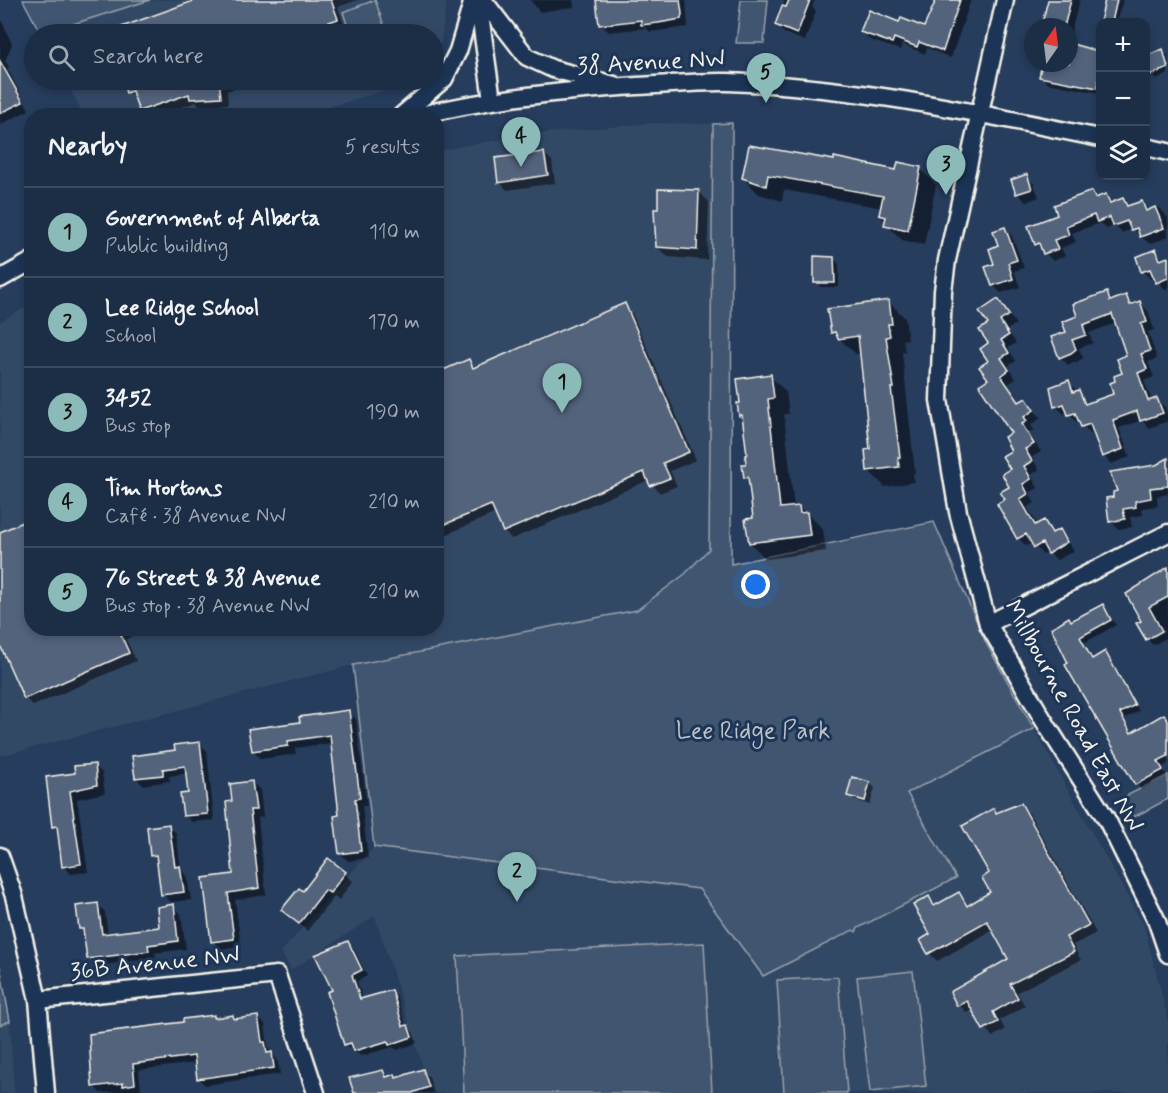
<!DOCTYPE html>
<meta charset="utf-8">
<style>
body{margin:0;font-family:Mynerve,sans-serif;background:#25364d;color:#f1f3f6}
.controls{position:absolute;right:18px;top:18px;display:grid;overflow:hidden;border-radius:12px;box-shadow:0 3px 9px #0003}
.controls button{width:54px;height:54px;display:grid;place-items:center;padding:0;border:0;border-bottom:2px solid #3a4a5f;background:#1c2e46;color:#f1f3f6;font:30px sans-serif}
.compass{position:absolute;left:1024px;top:18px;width:54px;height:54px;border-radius:50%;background:#1c2e46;box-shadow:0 3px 9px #0003;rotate:14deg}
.you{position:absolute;left:756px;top:585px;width:21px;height:21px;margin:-15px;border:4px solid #fff;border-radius:50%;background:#1a73e8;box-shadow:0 0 0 9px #1a73e833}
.badge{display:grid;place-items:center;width:39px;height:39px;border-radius:50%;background:#8bbbb9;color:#111;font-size:20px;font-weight:700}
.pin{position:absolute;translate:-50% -50px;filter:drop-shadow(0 2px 3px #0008)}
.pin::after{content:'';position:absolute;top:32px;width:21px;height:18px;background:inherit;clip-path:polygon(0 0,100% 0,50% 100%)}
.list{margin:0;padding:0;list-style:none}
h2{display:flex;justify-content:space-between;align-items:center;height:78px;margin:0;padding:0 24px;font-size:26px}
h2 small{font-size:20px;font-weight:400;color:#a0a8b3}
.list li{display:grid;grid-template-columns:39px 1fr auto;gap:18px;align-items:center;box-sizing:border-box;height:90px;padding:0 24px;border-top:2px solid #3a4a5f}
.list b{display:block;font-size:22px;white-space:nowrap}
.list p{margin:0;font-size:20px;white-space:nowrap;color:#a0a8b3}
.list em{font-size:20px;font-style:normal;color:#a0a8b3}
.icon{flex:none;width:33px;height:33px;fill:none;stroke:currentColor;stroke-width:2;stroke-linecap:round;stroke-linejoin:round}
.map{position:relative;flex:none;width:1168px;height:1093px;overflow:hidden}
.search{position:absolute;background:#1c2e46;box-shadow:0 3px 9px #0003;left:24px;top:24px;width:420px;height:66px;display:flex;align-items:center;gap:15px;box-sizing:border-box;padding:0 21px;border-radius:33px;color:#a0a8b3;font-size:22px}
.panel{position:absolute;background:#1c2e46;box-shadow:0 3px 9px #0003;left:24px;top:108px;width:420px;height:528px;border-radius:24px}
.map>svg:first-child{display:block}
.built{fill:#334966}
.green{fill:#40546f;stroke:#9aa2ac;stroke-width:1.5}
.shadow{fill:#0007}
.building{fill:#52647b;stroke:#f4f1e8;stroke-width:1.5}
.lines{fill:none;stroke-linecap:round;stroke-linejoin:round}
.minor-casing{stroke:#f4f1e8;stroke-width:21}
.minor{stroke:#1d3557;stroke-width:16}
.labels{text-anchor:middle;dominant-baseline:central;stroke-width:6;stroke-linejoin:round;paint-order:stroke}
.street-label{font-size:24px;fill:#f4f1e8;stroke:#1d3557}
.park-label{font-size:24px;fill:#bec2c4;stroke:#1d3557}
</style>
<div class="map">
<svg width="1168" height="1093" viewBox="0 0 1168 1093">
<rect width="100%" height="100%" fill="#263d5d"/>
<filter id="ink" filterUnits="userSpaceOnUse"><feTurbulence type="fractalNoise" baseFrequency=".0167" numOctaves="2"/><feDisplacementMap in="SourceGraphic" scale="12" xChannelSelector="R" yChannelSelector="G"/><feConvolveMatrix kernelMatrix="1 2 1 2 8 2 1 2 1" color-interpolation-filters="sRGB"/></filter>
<g filter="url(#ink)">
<g class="built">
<path d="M150,0H446V5L441,41L434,57V34H45Z"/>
<path d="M65,80H411L391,89L297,116L84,115Z"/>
<path d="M652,123L713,124L709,549L685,574L637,610L353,665L0,756V322L31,304L32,628H436L437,151L525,135Z"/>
<path d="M1034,729L1144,926L1168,1019V1093H431L375,916L291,970L281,952L374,847L699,889L763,976L956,879L907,793Z"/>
<path d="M10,1021L14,1093H0V1025Z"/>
</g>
<g class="green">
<path d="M23,0H150L41,34Z"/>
<path d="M375,0L387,34H350L343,12Z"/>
<path d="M741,0H768L764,43H736Z"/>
<path d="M732,123L731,564L934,522L986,643L1034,729L907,793L956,878L858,928L856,932L853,930L763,976L699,889L374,847L353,665L637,610L685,574L709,549L713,124Z"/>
<path d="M1168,775V799L1134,817L1124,797Z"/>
<path d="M704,943L712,1093H464L457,956Z"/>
<path d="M0,966L10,1021L0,1025Z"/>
<path d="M913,971L926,1086L870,1092L857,977Z"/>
<path d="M838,977L847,1093H784L777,980Z"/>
</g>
<g class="shadow">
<path d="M199,0H358L338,7L345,27L327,34H122L119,28Z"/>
<path d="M530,0H573L574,7L540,12Z"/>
<path d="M598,0H686L688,27L650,32L646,28L609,32L601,24Z"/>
<path d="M785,0H815L812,7L816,11L805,41L784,33L776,25Z"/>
<path d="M937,0H971L951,58L927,48L925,54L902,44L900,50L870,40L862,32L900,24L925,29Z"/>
<path d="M1050,0H1080L1069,39V27H1043Z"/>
<path d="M1105,0H1123L1116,22L1102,21Z"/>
<path d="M0,17L12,44L5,61L9,67L7,68L29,110L0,125Z"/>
<path d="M1069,44L1100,53V93L1047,83L1041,76L1044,63H1069Z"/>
<path d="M1163,51L1168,56V74L1156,80L1151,75L1146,58Z"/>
<path d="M123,80H262L227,91L228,104L200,106L196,102L156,116H145L140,111L136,100L128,92Z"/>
<path d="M299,80H314L302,83Z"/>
<path d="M544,153L552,161L555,183L507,190L500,182Z"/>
<path d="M835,162L897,172L920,169L936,185L924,245L902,240L886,224L880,215L882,208L784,190L782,201L759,194L743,178Z"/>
<path d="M1026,176L1034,184L1039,197L1026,202L1018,194L1013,181Z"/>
<path d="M698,191L709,202L707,260L668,257L657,247Z"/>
<path d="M1092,192L1098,199L1106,195L1114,203L1123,199L1130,207L1142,202L1150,211L1159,207L1168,218V237L1150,244L1132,229L1122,233L1115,226L1106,229L1100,223L1072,233L1076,242L1061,248L1065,256L1053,261L1037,244L1059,216Z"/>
<path d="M1004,228L1012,236L1024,268L1014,271L1020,287L1001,293L993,285Z"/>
<path d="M1155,251L1164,260L1168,258V289L1165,290L1155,277L1150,279L1143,271Z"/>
<path d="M834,259L839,264V287H821L816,282Z"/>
<path d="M1107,293L1114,301L1125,297L1134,305L1140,303L1148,311L1154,330L1148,332L1157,359L1148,362L1154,377L1144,381L1152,401L1157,400L1165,407L1168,416V421L1149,428L1142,420L1119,428L1130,457L1111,464L1104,456L1095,432L1090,434L1080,422L1077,423L1068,412L1064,414L1056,406L1069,382L1089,405L1115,395L1128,356L1116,323L1089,333L1093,343L1079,348L1083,358L1079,361L1068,365L1060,357L1068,333L1079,317Z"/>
<path d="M998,301L1016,324L1007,330L1016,343L1008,348L1016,361L1008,366L1016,379L1008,384L1020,403L1026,400L1041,418L1031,425L1034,430L1029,433L1041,452L1032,457L1039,470L1031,475L1038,488L1029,493L1035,503L1027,507L1038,525L1044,522L1054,534L1059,531L1074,551L1057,560L1048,552L1043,555L1032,543L1026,546L1018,538L1007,500L1011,487L1013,433L990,380V325Z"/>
<path d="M889,302L905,318L908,339L903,340L905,352H902L915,473H913L914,482L885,487L869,471L872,450L862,354H856L832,332Z"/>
<path d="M624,305L632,313L696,460L670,471L677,486L660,493L649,480L512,539L504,532L496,513L436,539V375L469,361L476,368Z"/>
<path d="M770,376L786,392L789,414H784L794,508L798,507L807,513L823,529L826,551L766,559L750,543L755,520L750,482L745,477L749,456L744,418L740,415Z"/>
<path d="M1168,473V494L1157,496L1158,506L1142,508L1143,515L1130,517L1132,527L1118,529L1111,521L1115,498Z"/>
<path d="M0,534L32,628H151L126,639L136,661L33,706L25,698L0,640Z"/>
<path d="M1168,569V637L1153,645L1147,639L1143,622L1128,594Z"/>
<path d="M1102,606L1116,625L1084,643L1094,659L1105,653L1110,659L1139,711L1124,719L1132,734L1164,716L1168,720V764L1162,767L1167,776L1141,790L1067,665L1070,663L1072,623Z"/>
<path d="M348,712L356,719L367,806H362L368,858L348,861L340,853L341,817L332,743L295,748L296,754L261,759L253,751Z"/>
<path d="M200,744L207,751L214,820L192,822L185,815L190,795L188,773L169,776L170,781L143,785L136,778L176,752Z"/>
<path d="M94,765L102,773L105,793L77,799L88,872L71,874L63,866L59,832L53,826L76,775Z"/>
<path d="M853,779L870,783L875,788L870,805L854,800L849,795Z"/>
<path d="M252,782L260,790L263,817L258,818L266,895L235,900L241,946L221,949L213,941L205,880L235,876L234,802Z"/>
<path d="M1021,805L1029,813L1096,933L1073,945L1081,960L1017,992L1025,1006L1000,1020L1005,1030L992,1037L973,1009L967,1013L959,1005L1010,960L993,930L937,961L929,953L932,935L928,898L937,906L959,894L969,906L992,893L994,810L997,814Z"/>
<path d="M168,826L176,833L181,870L187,876L191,900L171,902L163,894L158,861L152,855Z"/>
<path d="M328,861L353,881L339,900L334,897L307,931L283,910L303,893Z"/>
<path d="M97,904L105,912L108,935L161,928L173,906L181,914L186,949L155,953L156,958L96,966L89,958L85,933L80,928Z"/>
<path d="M348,943L354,949L367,976L357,981L363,1000L391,991L397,997L406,1025L413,1032L417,1043L397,1050L393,1047L361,1056L345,1044L334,991Z"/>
<path d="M213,1017L216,1019L233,1017L237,1020L258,1018L265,1024L268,1047L278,1061L280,1074L205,1085L198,1078L196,1063L139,1070L141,1091L100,1093L94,1086L185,1024Z"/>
<path d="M383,1071L389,1077L395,1076L398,1079L423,1071L429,1077L434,1093H356Z"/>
</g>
<g class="building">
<path d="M196,0H331L338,19L320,25L323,34H102Z"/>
<path d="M596,0H680L682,14L681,19L658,23L641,25V20L599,25Z"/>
<path d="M789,0H810L797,34L775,25L782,6L786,7Z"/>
<path d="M936,0H960L943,51L919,42L917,47L894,38L892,43L860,32L869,10L899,22L901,18L924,27Z"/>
<path d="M1048,0H1071L1064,27H1041Z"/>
<path d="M1105,0H1117L1112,22H1100Z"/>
<path d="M1069,43L1101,52L1098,88L1039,77L1042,63H1069Z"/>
<path d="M1163,49L1168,68L1150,75L1146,56Z"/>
<path d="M0,61L23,102L0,113Z"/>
<path d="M122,80H219L221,97L190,99L189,94L139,111L132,91L126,93Z"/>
<path d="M749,145L834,160V157L896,170L898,162L921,167L908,230L884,225L886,217L879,215L883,196L768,175L766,186L742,178Z"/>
<path d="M544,152L548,175L498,183L495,158Z"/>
<path d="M1027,174L1032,189L1016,194L1011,180Z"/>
<path d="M658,189L699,190L697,250L656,247L654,209H658Z"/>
<path d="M1092,191L1095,198L1106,194L1110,203L1123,198L1127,206L1142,201L1146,211L1155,207L1164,228L1140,237L1137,228L1131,230L1127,221L1113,226L1110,217L1097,222L1094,215L1066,226L1069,235L1054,240L1058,249L1043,254L1039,243L1035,245L1028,226L1057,215L1054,205Z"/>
<path d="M1005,227L1017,260L1008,263L1013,279L992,286L985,267L994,264L989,249L998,245L993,231Z"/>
<path d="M1156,249L1160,260L1168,257V278L1156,283L1150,269L1141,272L1136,257Z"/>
<path d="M814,256L834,257L835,283H814Z"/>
<path d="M1107,292L1110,301L1126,295L1130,305L1140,301L1147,322L1141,324L1150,351L1141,354L1147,369L1138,373L1148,401L1157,398L1163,413L1140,421L1137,411L1113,420L1123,449L1102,457L1090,424L1081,427L1075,413L1068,415L1064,404L1054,407L1050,387L1069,380L1073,392L1079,390L1085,404L1113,394L1110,383L1115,381L1114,376L1122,373L1117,359L1126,355L1112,314L1083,325L1086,335L1072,340L1076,349L1071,353L1059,358L1051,337L1066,332L1062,322L1077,316L1073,304Z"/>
<path d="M998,299L1009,315L1000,321L1009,335L1001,340L1009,353L1001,358L1009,370L1001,376L1019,402L1026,398L1034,410L1024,417L1027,421L1022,424L1034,444L1025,449L1032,461L1024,466L1031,479L1023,484L1028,494L1020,499L1035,525L1044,520L1052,533L1060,529L1067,542L1048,554L1042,543L1034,548L1026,534L1017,539L997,504L1005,499L1000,492L1009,487L1002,474L1010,469L1002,456L1011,451L1004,437L1011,433L979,385L988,379L979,367L988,361L980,349L988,343L979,330L988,324L979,312Z"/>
<path d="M889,300L892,324H888L890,336L886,337L894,388H891L900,457H898L899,467L867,471L865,450L870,449L858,336L838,339L835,332L831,333L827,309Z"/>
<path d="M625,303L689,452L663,463L670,478L650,486L644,472L503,532L491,505L436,528V373L469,359L473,368Z"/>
<path d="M771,374L774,398L768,399L780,508L799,506L800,513L807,512L810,535L749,543L745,519L753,518L748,477L744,478L742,464H746L745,455H747L742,415L739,416L737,403H740L737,379Z"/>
<path d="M1168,458V486L1150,488L1151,498L1135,501L1136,507L1123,509L1125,519L1109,522L1106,498L1113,497V492L1117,491L1110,472L1156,465Z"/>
<path d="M32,518V628H118L129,653L24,699L0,645V532Z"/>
<path d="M1168,567V597L1149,607L1162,631L1146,640L1136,623L1141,621L1126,594Z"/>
<path d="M1103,604L1111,620L1080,637L1092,659L1105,651L1135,705L1120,713L1131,733L1164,714L1168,721V756L1158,761L1163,770L1135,785L1065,665L1068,663L1051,628L1069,617L1071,621Z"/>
<path d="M349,710L360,798L355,799L361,851L339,854L334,816L339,815L330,735L288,741V746L252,751L248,729L300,722L299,717Z"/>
<path d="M200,742L208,814L183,816L180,794L188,793L185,766L163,769V775L135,778L132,756L175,750L174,745Z"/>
<path d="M95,764L97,785L70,791L81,864L62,867L57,826L52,827L46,777L75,773L74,766Z"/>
<path d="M852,777L870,782L865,801L847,796Z"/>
<path d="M252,781L256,810H250L259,888L228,893L234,939L211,942L203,878L233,874L226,802L232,801L230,784Z"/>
<path d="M1021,803L1089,925L1066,937L1074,952L1010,984L1018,998L993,1012L998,1022L983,1030L967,1001L957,1006L950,992L1008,959L987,921L928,954L920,940L930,934L913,905L929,896L934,906L959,892L967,906L990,892L982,878L989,873L962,826L994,808L996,813Z"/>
<path d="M169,824L175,867L180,866L184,892L161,895L156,855L150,856L147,827Z"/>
<path d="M328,858L346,872L330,893L325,890L299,924L281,910L299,888L303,891Z"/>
<path d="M98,903L102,934L159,927L157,907L174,904L178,941L148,945L149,951L87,959L83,929H79L76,906Z"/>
<path d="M348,941L362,970L352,975L360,999L392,990L403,1026L408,1025L412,1037L389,1045L388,1041L354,1051L351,1043L344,1045L327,992L332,990L315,955Z"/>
<path d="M214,1015V1018L233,1015L234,1019L258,1016L262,1042H265L267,1053L272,1052L274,1068L197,1079L194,1056L133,1064L135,1084L123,1086V1083L92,1087L89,1034L183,1022V1019Z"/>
<path d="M423,1069L429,1087L412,1093H354L349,1078L383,1070L386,1077L395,1074L396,1078Z"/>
</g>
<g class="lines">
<defs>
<g id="minor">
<path d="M478,0L492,100"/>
<path d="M483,0L527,57L553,69L614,85"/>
<path d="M1005,0L947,260L943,291L939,400L958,512L988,624L1044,721L1107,820L1156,919L1168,954"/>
<path d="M401,116L444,79L458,51L473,0"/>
<path d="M417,116C489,98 563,91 637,86C667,85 698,81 728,82C854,86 978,113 1100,138"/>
<path d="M1146,147L1168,152"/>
<path d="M0,279L32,261"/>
<path d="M988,624L1168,533"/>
<path d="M0,856L14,896L38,1000L46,1093"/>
<path d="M38,1000L277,975L316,1093"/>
</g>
</defs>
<use href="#minor" class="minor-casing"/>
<use href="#minor" class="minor"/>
</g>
</g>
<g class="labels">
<g class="street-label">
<text transform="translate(651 63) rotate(-3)">38 Avenue NW</text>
<text transform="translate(1073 716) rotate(61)">Millbourne Road East NW</text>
<text transform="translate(155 964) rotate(-6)">36B Avenue NW</text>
</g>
<g class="park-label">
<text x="753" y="731">Lee Ridge Park</text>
</g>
</g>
</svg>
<div class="controls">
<button>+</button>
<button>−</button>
<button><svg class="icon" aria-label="layers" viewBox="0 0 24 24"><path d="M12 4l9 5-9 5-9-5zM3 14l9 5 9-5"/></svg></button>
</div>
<svg class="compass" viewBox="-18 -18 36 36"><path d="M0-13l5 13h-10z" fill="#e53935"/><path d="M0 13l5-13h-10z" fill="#a0a8b3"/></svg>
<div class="you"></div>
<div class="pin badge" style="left:562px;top:413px">1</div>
<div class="pin badge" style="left:517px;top:902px">2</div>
<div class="pin badge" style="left:946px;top:195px">3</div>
<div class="pin badge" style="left:521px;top:167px">4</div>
<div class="pin badge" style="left:766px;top:103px">5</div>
<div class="search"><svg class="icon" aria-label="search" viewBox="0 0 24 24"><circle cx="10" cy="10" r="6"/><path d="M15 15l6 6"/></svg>Search here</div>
<section class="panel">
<h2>Nearby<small>5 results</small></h2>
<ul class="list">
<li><span class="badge">1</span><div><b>Government of Alberta</b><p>Public building</p></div><em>110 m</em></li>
<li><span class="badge">2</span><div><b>Lee Ridge School</b><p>School</p></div><em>170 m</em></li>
<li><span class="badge">3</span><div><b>3452</b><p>Bus stop</p></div><em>190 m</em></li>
<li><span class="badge">4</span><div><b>Tim Hortons</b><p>Café · 38 Avenue NW</p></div><em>210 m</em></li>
<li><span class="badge">5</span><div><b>76 Street &amp; 38 Avenue</b><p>Bus stop · 38 Avenue NW</p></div><em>210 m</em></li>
</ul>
</section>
</div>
